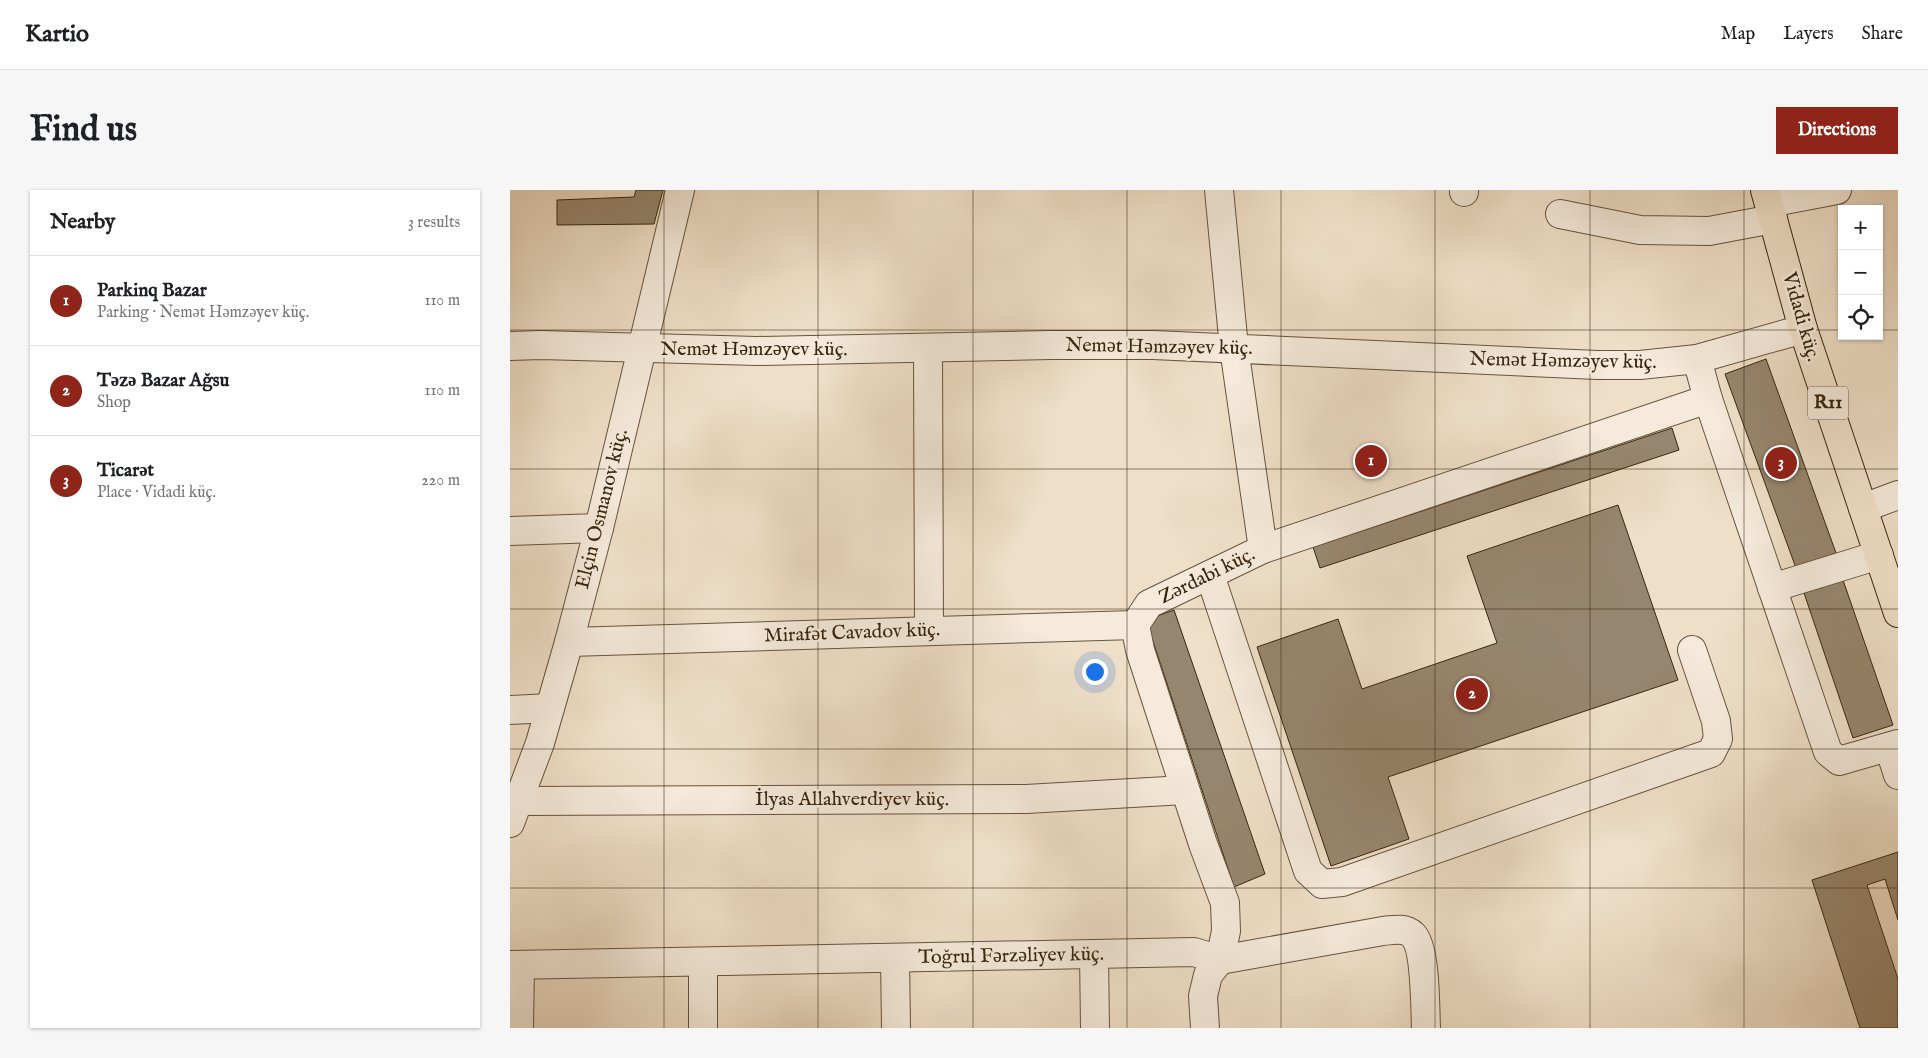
<!DOCTYPE html>
<meta charset="utf-8">
<style>
body{margin:0;font-family:"IM FELL English",serif;background:#f6f6f6;color:#202124}
.controls{position:absolute;right:15px;top:15px;display:grid;overflow:hidden;border-radius:0px;box-shadow:0 1px 4px #0004}
.controls button{width:45px;height:45px;display:grid;place-items:center;padding:0;border:0;border-bottom:1px solid #e0e0e0;background:#fff;color:#202124;font:25px sans-serif}
.you{position:absolute;left:584px;top:481px;width:18px;height:18px;margin:-12px;border:4px solid #fff;border-radius:50%;background:#1a73e8;box-shadow:0 0 0 8px #1a73e833}
.badge{display:grid;place-items:center;width:32px;height:32px;border-radius:50%;background:#8f2418;color:#fff;font-size:16px;font-weight:700}
.pin{position:absolute;translate:-50% -50%;border:2px solid #fff;box-shadow:0 1px 5px #0006}
.list{margin:0;padding:0;list-style:none}
h2{display:flex;justify-content:space-between;align-items:center;height:65px;margin:0;padding:0 20px;font-size:21px}
h2 small{font-size:16px;font-weight:400;color:#757577}
.list li{display:grid;grid-template-columns:32px 1fr auto;gap:15px;align-items:center;box-sizing:border-box;height:90px;padding:0 20px;border-top:1px solid #e0e0e0}
.list b{display:block;font-size:19px;white-space:nowrap}
.list p{margin:0;font-size:16px;white-space:nowrap;color:#757577}
.list em{font-size:16px;font-style:normal;color:#757577}
.icon{flex:none;width:28px;height:28px;fill:none;stroke:currentColor;stroke-width:2;stroke-linecap:round;stroke-linejoin:round}
.map{position:relative;flex:none;width:1388px;height:838px;overflow:hidden;border-radius:0px}
header{display:flex;align-items:center;gap:30px;box-sizing:border-box;height:70px;padding:0 25px;background:#fff;border-bottom:1px solid #e0e0e0}
header strong{font-size:24px}
nav{display:flex;gap:28px;margin-inline-start:auto;font-size:18px}
.intro{display:flex;align-items:center;justify-content:space-between;box-sizing:border-box;height:120px;padding:0 30px}
h1{margin:0;font-size:35px}
.button{padding:12px 22px;border-radius:0px;background:#8f2418;color:#fff;font-size:18px;font-weight:700}
main{display:flex;gap:30px;padding:0 30px}
aside{flex:1;background:#fff;border-radius:0px;box-shadow:0 1px 4px #0004}
.map>svg:first-child{display:block}
.building{fill:#97866f;stroke:#38260f}
.lines{fill:none;stroke-linecap:round;stroke-linejoin:round}
.minor-casing{stroke:#66543d;stroke-width:30}
.major-casing{stroke:#38260f;stroke-width:30}
.minor{stroke:#f5eadb;stroke-width:28}
.major{stroke:#efdfc8;stroke-width:28}
.grid{fill:none;stroke:#38260f;stroke-width:1;stroke-opacity:0.55}
.labels{text-anchor:middle;dominant-baseline:central;stroke-width:5;stroke-linejoin:round;paint-order:stroke}
.shield{fill:#f5eadb;stroke:#71614c;stroke-width:1}
.shield-label{font-size:19px;font-weight:bold;fill:#38260f}
.street-label{font-size:20px;fill:#38260f;stroke:#f5eadb}
</style>
<header>
<strong>Kartio</strong>
<nav><a>Map</a><a>Layers</a><a>Share</a></nav>
</header>
<div class="intro"><h1>Find us</h1><a class="button">Directions</a></div>
<main>
<aside>
<h2>Nearby<small>3 results</small></h2>
<ul class="list">
<li><span class="badge">1</span><div><b>Parkinq Bazar</b><p>Parking · Nemət Həmzəyev küç.</p></div><em>110 m</em></li>
<li><span class="badge">2</span><div><b>Təzə Bazar Ağsu</b><p>Shop</p></div><em>110 m</em></li>
<li><span class="badge">3</span><div><b>Ticarət</b><p>Place · Vidadi küç.</p></div><em>220 m</em></li>
</ul>
</aside>
<div class="map">
<svg width="1388" height="838" viewBox="0 0 1388 838">
<rect width="100%" height="100%" fill="#efdfc8"/>
<filter id="stains"><feTurbulence type="fractalNoise" baseFrequency=".004" numOctaves="4"/><feColorMatrix values="0 0 0 0 .2 0 0 0 0 .09 0 0 0 0 .02 0 0 0 .5 -.17"/></filter>
<radialGradient id="worn" r=".72"><stop offset=".6" stop-color="#630" stop-opacity="0"/><stop offset="1" stop-color="#630" stop-opacity=".3"/></radialGradient>
<g class="building">
<path d="M126,0H153L144,34L47,35V10L124,7Z"/>
<path d="M1256,169L1326,363L1286,378L1215,184Z"/>
<path d="M1162,238L1169,260L810,378L803,357Z"/>
<path d="M1108,315L1168,490L878,587L899,649L821,676L747,457L828,429L852,499L987,453L957,366Z"/>
<path d="M1333,390L1383,535L1343,548L1294,403Z"/>
<path d="M664,420L755,684L724,697L636,430Z"/>
<path d="M1388,662V730L1375,689L1357,695L1388,789V838H1350L1302,690Z"/>
</g>
<g class="lines">
<defs>
<g id="minor">
<path d="M954,0V2"/>
<path d="M1259,13L1327,0"/>
<path d="M1050,24L1130,40L1199,41L1263,29"/>
<path d="M0,156L31,155L247,161L540,155H643L1087,175H1130L1187,169L1293,139"/>
<path d="M418,158L419,441"/>
<path d="M1187,169L1198,209L1318,562L1329,571L1388,554"/>
<path d="M1353,318L1388,305"/>
<path d="M0,341L89,338"/>
<path d="M753,359L1198,209"/>
<path d="M700,385L798,681L812,694L832,692L1201,563L1208,549L1206,531L1182,460"/>
<path d="M1262,398L1369,365"/>
<path d="M59,452L625,435"/>
<path d="M0,520L40,518"/>
<path d="M1379,557L1388,585"/>
<path d="M8,611L516,609L675,600"/>
<path d="M0,633L30,553L59,452L89,338L170,0"/>
<path d="M584,764L585,838"/>
<path d="M385,768L386,838"/>
<path d="M193,772V838"/>
<path d="M0,775L684,762L710,770L873,741C883,740 895,737 903,745C916,758 915,818 916,838"/>
<path d="M9,838L10,775"/>
<path d="M695,838L693,806L698,785L710,770L716,741L715,713L693,654L630,460L625,435L639,414L753,359L724,158L709,0"/>
</g>
<path id="major" d="M1255,0L1293,139L1388,423"/>
</defs>
<use href="#minor" class="minor-casing"/>
<use href="#major" class="major-casing"/>
<use href="#minor" class="minor"/>
<use href="#major" class="major"/>
</g>
<path class="grid" d="M154,0V838M308,0V838M463,0V838M617,0V838M771,0V838M925,0V838M1080,0V838M1234,0V838M0,140H1332M1369,140H1388M0,279H1388M0,419H1388M0,559H1388M0,698H1388"/>
<g class="labels">
<rect class="shield" x="1298" y="196.5" width="40" height="33" rx="4"/>
<g class="shield-label">
<text x="1318" y="213">R11</text>
</g>
<g class="street-label">
<text transform="translate(1291 127) rotate(74)">Vidadi küç.</text>
<text transform="translate(649 157) rotate(1)">Nemət Həmzəyev küç.</text>
<text x="244" y="159">Nemət Həmzəyev küç.</text>
<text transform="translate(1053 171) rotate(1)">Nemət Həmzəyev küç.</text>
<text transform="translate(92 319) rotate(-76)">Elçin Osmanov küç.</text>
<text transform="translate(697 386) rotate(-26)">Zərdabi küç.</text>
<text transform="translate(342 443) rotate(-2)">Mirafət Cavadov küç.</text>
<text x="342" y="609">İlyas Allahverdiyev küç.</text>
<text transform="translate(501 766) rotate(-1)">Toğrul Fərzəliyev küç.</text>
</g>
</g>
<rect width="100%" height="100%" filter="url(#stains)"/>
<rect width="100%" height="100%" fill="url(#worn)"/>
</svg>
<div class="controls">
<button>+</button>
<button>−</button>
<button><svg class="icon" aria-label="locate" viewBox="0 0 24 24"><circle cx="12" cy="12" r="6"/><path d="M12 2v4M12 18v4M2 12h4M18 12h4"/></svg></button>
</div>
<div class="you"></div>
<div class="pin badge" style="left:861px;top:271px">1</div>
<div class="pin badge" style="left:962px;top:504px">2</div>
<div class="pin badge" style="left:1271px;top:273px">3</div>
</div>
</main>
